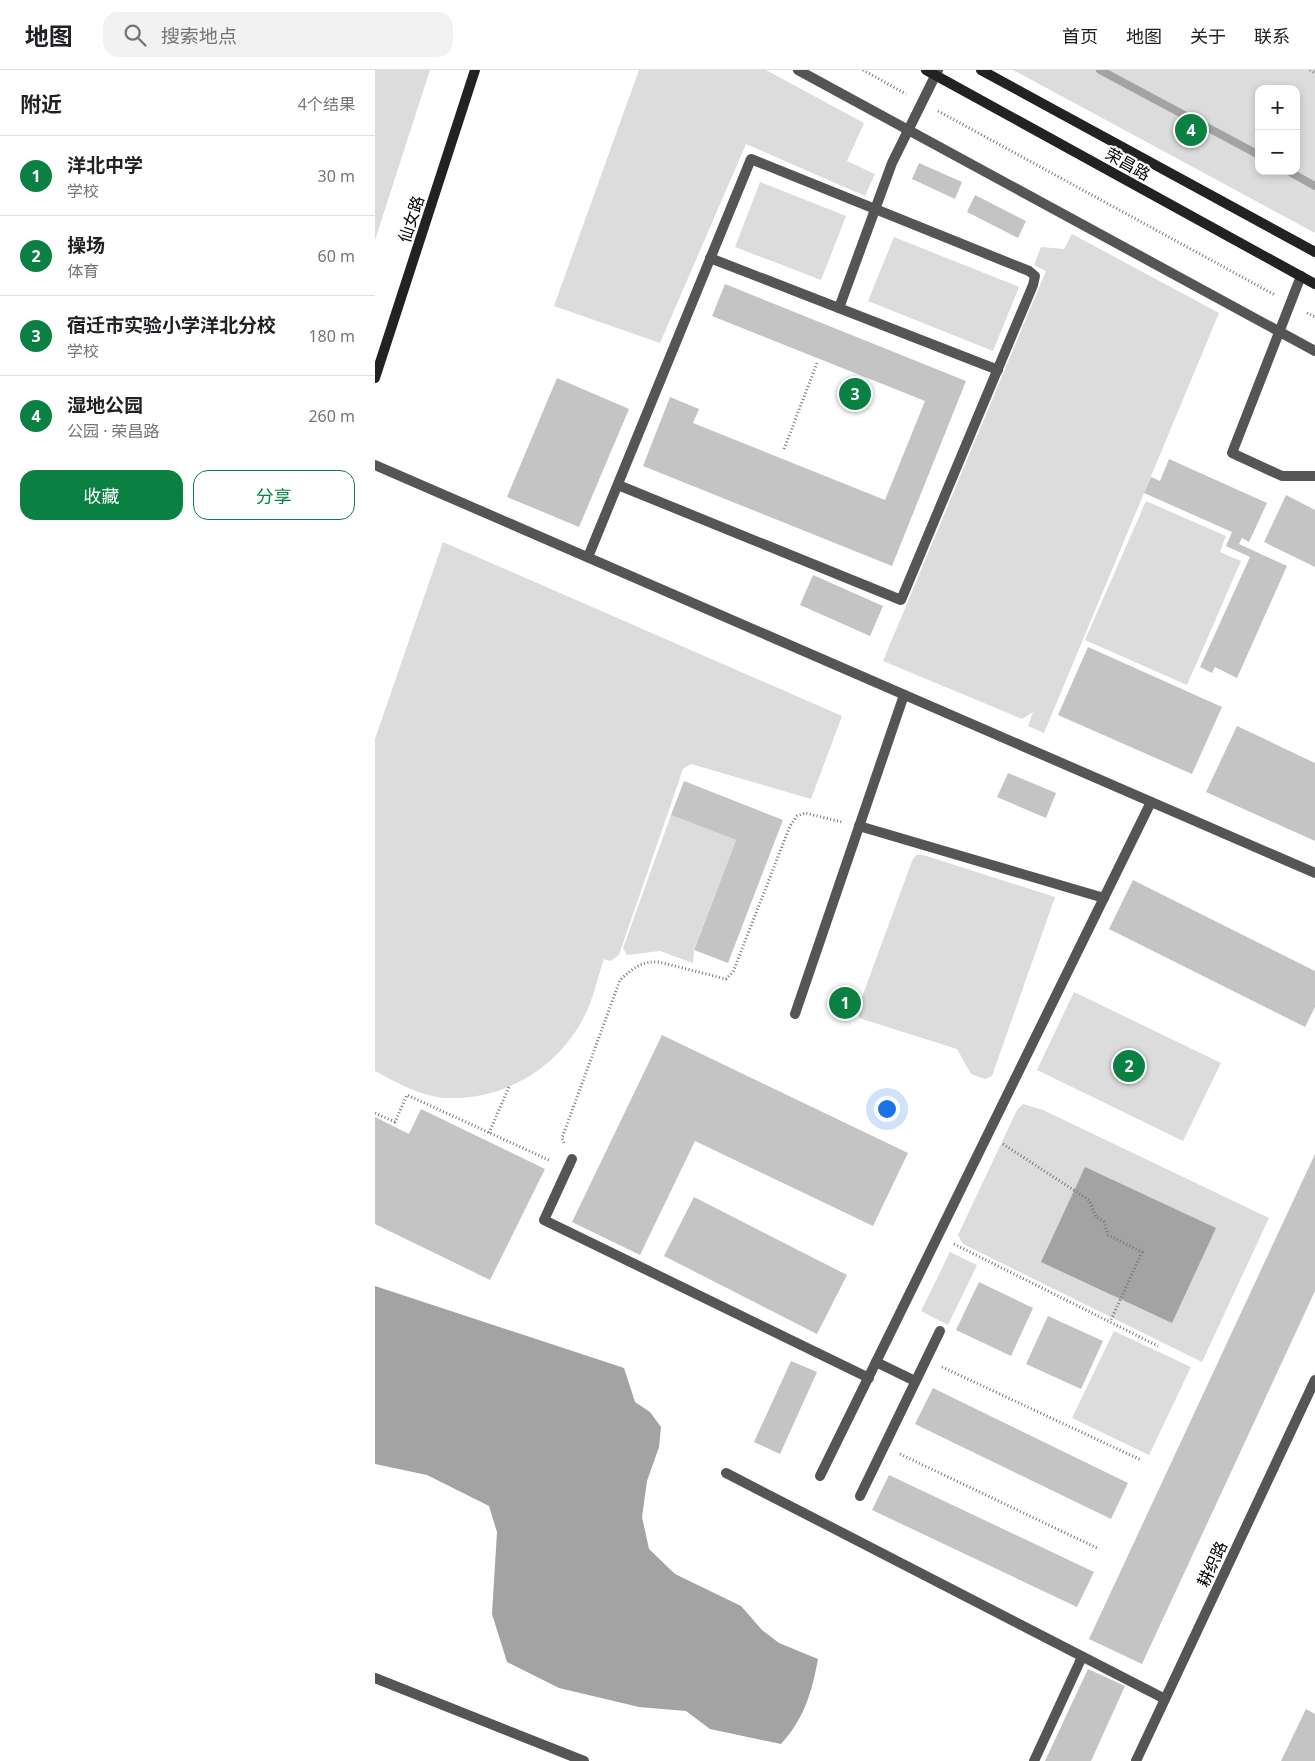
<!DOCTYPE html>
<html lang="zh">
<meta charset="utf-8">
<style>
body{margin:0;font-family:"Noto Sans","Noto Sans SC",sans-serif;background:#f2f2f2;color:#202124}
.controls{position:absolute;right:15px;top:15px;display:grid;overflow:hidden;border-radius:10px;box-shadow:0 2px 8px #0003}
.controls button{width:45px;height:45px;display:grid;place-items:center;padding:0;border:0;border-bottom:1px solid #e0e0e0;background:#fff;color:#202124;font:25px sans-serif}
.you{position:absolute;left:511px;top:1038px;width:18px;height:18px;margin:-12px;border:4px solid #fff;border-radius:50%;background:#1a73e8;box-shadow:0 0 0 8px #1a73e833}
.badge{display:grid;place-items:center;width:32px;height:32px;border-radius:50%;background:#0b8043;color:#fff;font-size:16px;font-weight:700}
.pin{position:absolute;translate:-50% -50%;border:2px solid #fff;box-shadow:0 1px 5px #0006}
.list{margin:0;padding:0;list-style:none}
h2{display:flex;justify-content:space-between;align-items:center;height:65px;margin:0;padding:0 20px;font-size:21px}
h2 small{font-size:16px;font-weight:400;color:#757577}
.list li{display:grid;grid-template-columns:32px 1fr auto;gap:15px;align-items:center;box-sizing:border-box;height:80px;padding:0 20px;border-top:1px solid #e0e0e0}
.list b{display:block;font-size:19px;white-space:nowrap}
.list p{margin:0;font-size:16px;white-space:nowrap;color:#757577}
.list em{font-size:16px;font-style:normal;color:#757577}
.actions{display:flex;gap:10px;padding:15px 20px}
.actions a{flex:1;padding:11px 0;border:1px solid #0b8043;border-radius:15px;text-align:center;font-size:18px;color:#0b8043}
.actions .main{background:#0b8043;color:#fff}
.icon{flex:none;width:28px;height:28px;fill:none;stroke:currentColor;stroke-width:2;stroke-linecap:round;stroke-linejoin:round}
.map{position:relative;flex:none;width:940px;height:1691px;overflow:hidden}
header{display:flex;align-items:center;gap:30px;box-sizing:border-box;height:70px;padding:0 25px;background:#fff;border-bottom:1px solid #e0e0e0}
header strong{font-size:24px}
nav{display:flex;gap:28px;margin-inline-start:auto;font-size:18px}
.search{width:350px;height:45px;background:#f2f2f2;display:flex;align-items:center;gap:12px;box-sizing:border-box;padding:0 18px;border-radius:15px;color:#757577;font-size:19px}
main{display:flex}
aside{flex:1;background:#fff}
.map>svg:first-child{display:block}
.green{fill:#dcdcdc;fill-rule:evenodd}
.water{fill:#a3a3a3}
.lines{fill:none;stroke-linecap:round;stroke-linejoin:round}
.stream{stroke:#a3a3a3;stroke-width:8}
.building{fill:#c4c4c4}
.path{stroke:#777;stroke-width:3;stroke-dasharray:1 2.5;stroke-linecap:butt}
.lane{stroke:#555;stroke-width:10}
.street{stroke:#555;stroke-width:10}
.secondary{stroke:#222;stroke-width:10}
.labels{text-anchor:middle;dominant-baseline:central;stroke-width:4.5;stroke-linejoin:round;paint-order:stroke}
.street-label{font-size:16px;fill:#000;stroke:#fff}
</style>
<header>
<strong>地图</strong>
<div class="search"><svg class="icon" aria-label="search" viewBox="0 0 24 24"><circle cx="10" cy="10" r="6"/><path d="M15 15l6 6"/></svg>搜索地点</div>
<nav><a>首页</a><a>地图</a><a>关于</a><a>联系</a></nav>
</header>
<main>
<aside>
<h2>附近<small>4个结果</small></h2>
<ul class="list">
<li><span class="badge">1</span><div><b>洋北中学</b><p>学校</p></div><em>30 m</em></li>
<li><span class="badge">2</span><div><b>操场</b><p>体育</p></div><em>60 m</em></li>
<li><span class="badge">3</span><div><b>宿迁市实验小学洋北分校</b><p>学校</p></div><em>180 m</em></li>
<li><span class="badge">4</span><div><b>湿地公园</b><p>公园 · 荣昌路</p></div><em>260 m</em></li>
</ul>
<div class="actions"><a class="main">收藏</a><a>分享</a></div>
</aside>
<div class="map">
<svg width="940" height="1691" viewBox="0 0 940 1691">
<rect width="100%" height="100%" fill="#fff"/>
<g class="green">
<path d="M0,0H55L0,170Z"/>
<path d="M264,0H391L489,53L472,91L500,104L490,126L371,74L285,273L179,236Z"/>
<path d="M638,0H940V163ZM884,19H921V101H884Z"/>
<path d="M385,112L471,146L446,210L360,177Z"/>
<path d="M697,164L844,243L669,663L653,656L658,642L647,649L508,591L671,201L659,195L666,177L689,179Z"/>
<path d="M519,167L644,217L618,281L493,231Z"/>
<path d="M771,431L851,466L845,482L866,491L812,615L710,570Z"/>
<path d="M68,472L467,646L436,729L316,694L308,699L244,885L235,891L229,889C223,906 219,926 211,943C185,997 131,1030 71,1028C48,1027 20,1012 0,1001V669Z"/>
<path d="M296,745L361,770L319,879L318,893L285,881L252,885L248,878Z"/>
<path d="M541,785H548L680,827L617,1006L610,1009L596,1004L582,979L484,948L483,938L537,791Z"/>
<path d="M699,922L846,993L808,1071L662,1000Z"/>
<path d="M648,1034L668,1040L894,1148L827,1292L588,1174L583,1165L642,1040Z"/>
<path d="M575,1182L602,1195L573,1255L546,1241Z"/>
<path d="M739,1261L816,1297L774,1385L697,1348Z"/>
</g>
<g class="water">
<path d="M710,1097L841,1158L797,1253L666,1192Z"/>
<path d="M0,1216L249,1298L260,1332L275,1342L286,1357L284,1377L272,1411L267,1447L274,1479L300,1504L366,1536L387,1560L404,1573L443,1589C437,1622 429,1649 406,1674L335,1659L311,1641L264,1637L184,1618L132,1592L117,1544L122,1462L114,1436L52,1405L0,1394Z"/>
</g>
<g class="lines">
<g class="stream">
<path d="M725,0L884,85"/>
<path d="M913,101L940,116"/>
</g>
</g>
<g class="building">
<path d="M544,93L587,112L580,129L537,109Z"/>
<path d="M600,125L651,151L643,168L592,142Z"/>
<path d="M350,214L591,311L517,496L268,396L295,327L324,339L318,353L510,430L550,331L337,246Z"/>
<path d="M182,308L254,339L204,457L132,427Z"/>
<path d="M794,389L892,433L874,472L867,468L864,474L912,496L862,608L840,597L837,603L825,597L875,487L851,476L857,462L769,423L776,407L785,411Z"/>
<path d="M911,425L940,440V497L889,472Z"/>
<path d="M438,505L508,536L495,566L425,535Z"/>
<path d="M713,577L847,637L817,704L683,645Z"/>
<path d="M862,656L940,693V771L831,722Z"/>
<path d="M633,703L681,723L671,748L622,727Z"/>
<path d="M309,711L408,750L353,893L319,880L361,770L296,745Z"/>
<path d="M758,810L940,901V937L930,957L734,859Z"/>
<path d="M287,965L533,1083L498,1156L320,1071L265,1185L197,1152Z"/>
<path d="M46,1039L170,1099L115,1210L0,1154V1047L34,1064Z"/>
<path d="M940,1084V1221L767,1594L714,1569Z"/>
<path d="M319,1127L472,1205L442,1264L289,1186Z"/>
<path d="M604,1212L658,1238L636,1286L581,1260Z"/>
<path d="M673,1246L728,1271L706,1319L651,1294Z"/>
<path d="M416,1291L442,1302L405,1384L379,1372Z"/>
<path d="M558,1318L753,1413L736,1449L540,1354Z"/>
<path d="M514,1405L719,1502L702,1537L497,1440Z"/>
<path d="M713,1599L750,1616L716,1691H670Z"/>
<path d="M931,1639L940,1644V1691H906Z"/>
</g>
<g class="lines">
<g class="path">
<path d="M488,0L531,24"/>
<path d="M935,0L940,3"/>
<path d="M563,41L900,225"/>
<path d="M932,243L940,247"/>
<path d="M409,379L442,293"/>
<path d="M0,1043L20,1052L32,1025L176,1091"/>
<path d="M114,1063L134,1017"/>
<path d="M189,1073L187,1068L245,910C258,898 267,891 284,892L351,909L358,902L415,756L422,746L430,743L467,752"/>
<path d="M628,1074L714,1130L721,1147L729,1152L733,1165L767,1182L735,1252"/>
<path d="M579,1174L783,1276"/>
<path d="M567,1297L766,1390"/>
<path d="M525,1384L722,1478"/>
</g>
<g class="lane">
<path d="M423,0L940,281"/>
<path d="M335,188L623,300"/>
<path d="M926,206L857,383L907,406H940"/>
<path d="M464,238L517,93L563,0"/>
<path d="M213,487L376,89L654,201L660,206L658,215L526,530L243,415"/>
<path d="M484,756L729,828"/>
<path d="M420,944L529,625"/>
<path d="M197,1089L169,1150L494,1308"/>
<path d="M501,1292L540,1311"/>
<path d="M351,1403L790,1629"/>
<path d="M445,1406L776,732"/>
<path d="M485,1426L565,1261"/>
<path d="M0,1608L209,1691"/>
<path d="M659,1691L707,1587"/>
</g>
<g class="street">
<path d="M0,395L940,803"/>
<path d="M761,1691L940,1310"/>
</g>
<g class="secondary">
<path d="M551,0L940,214"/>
<path d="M606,0L940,182"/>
<path d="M0,308L100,0"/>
</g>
</g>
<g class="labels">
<g class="street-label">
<text transform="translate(753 94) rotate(29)">荣昌路</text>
<text transform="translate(36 149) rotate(-72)">仙女路</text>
<text transform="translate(837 1494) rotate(-65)">耕织路</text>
</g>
</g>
</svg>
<div class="controls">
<button>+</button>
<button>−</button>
</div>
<div class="you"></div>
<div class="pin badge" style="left:470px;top:933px">1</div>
<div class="pin badge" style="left:754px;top:996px">2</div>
<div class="pin badge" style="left:480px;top:324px">3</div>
<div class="pin badge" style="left:816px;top:60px">4</div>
</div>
</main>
